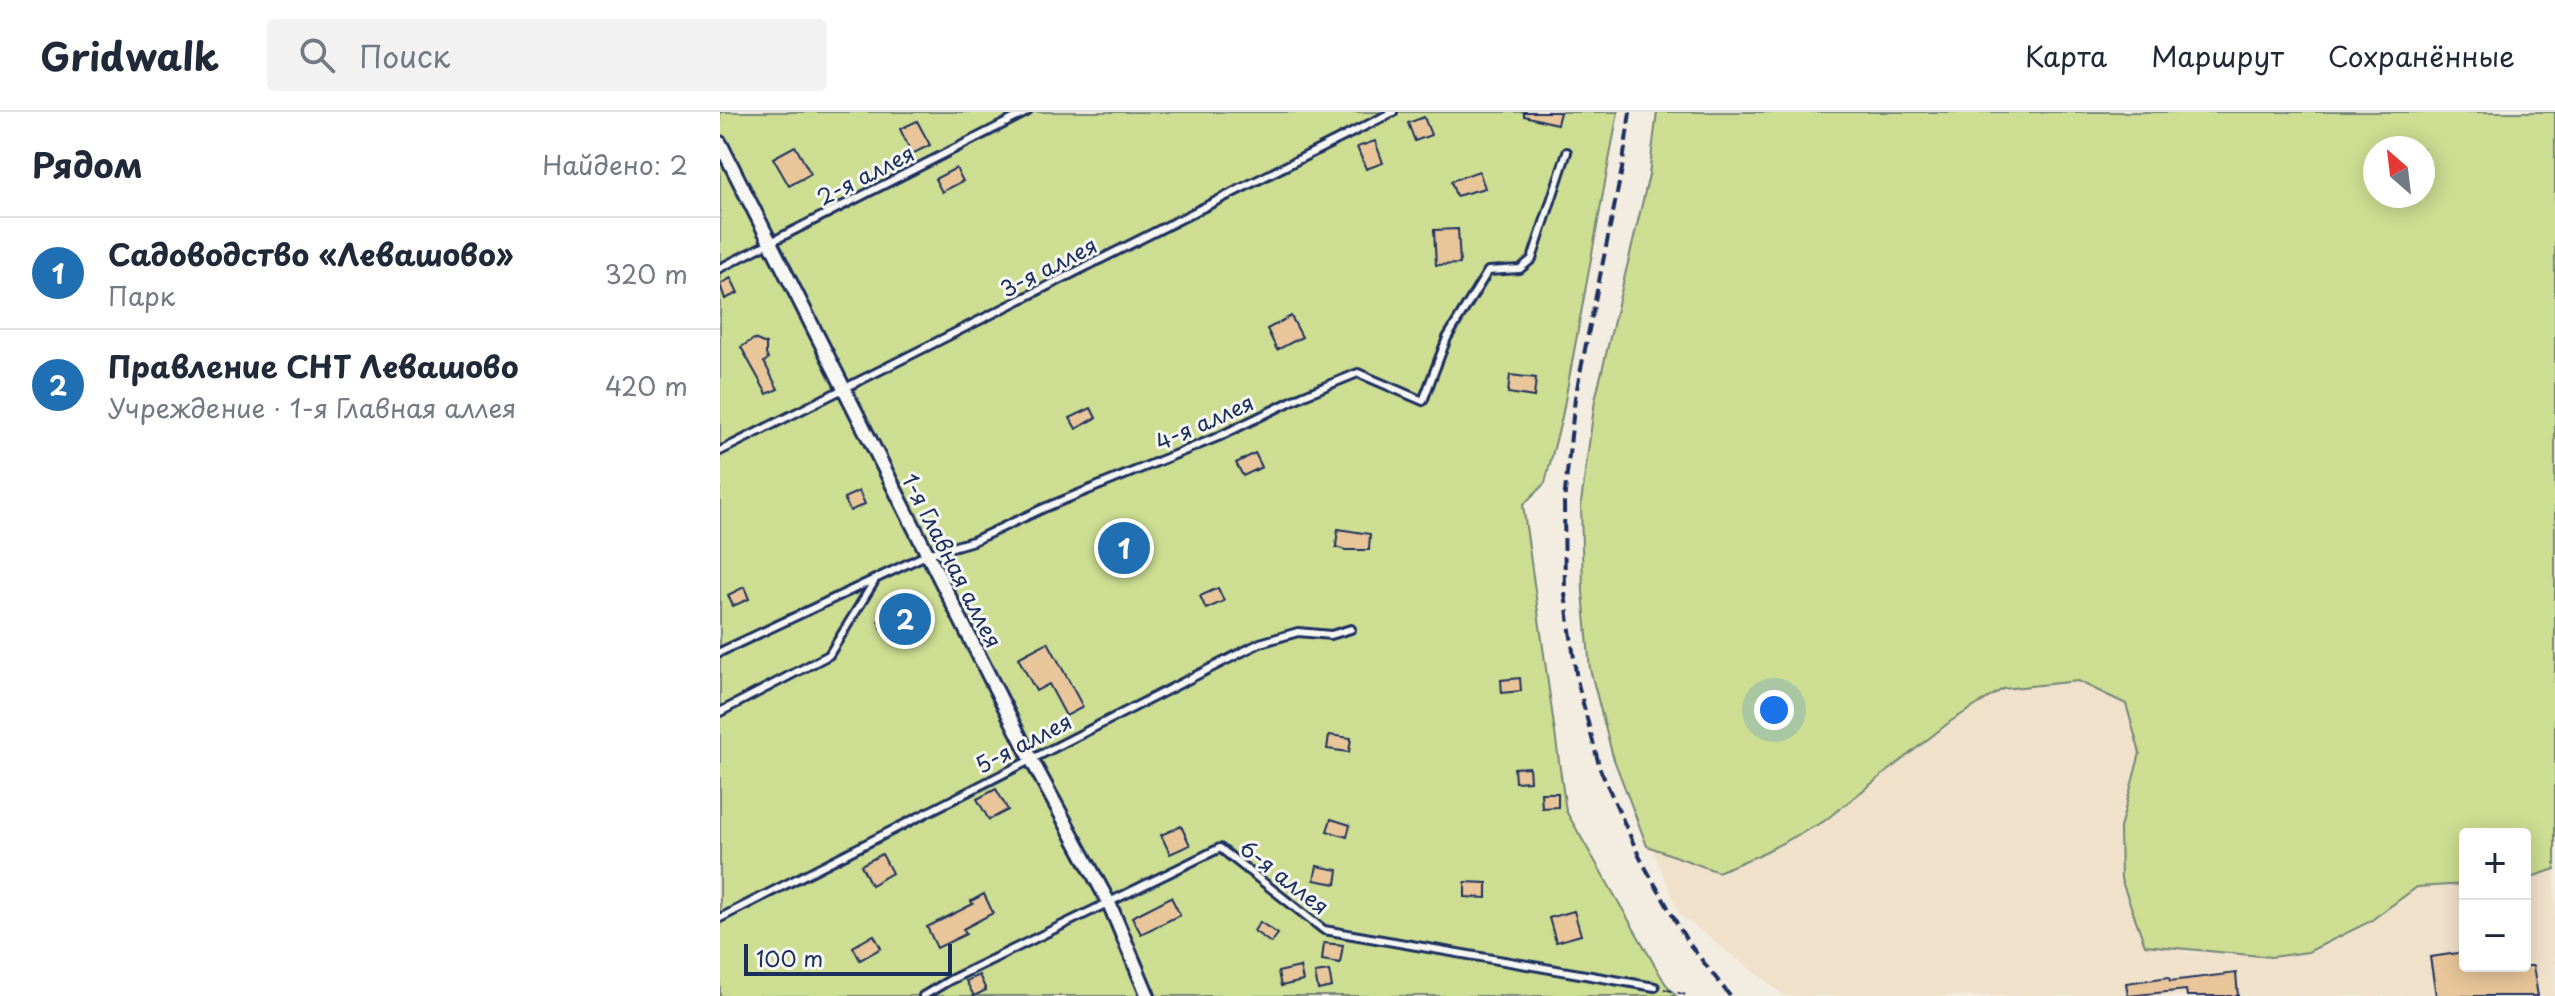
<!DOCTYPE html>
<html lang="ru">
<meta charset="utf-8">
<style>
body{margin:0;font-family:"Playpen Sans",sans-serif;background:#f2f2f3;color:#1f2937}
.controls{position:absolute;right:24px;bottom:24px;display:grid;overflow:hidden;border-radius:8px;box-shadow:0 4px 20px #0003}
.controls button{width:72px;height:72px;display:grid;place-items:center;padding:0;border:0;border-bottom:2px solid #e0e1e3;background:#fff;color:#1f2937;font:40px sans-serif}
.compass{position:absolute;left:1643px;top:24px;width:72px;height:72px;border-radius:50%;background:#fff;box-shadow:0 4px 20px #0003;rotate:332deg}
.scale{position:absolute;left:24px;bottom:20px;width:208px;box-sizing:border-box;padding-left:8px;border:4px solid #1b2f5e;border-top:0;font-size:22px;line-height:28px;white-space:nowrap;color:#1b2f5e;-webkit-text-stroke:6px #f6f6f2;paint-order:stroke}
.you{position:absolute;left:1054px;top:598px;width:28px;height:28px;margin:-20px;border:6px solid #fff;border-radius:50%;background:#1a73e8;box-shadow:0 0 0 12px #1a73e833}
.badge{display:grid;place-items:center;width:52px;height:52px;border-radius:50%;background:#1f6fb2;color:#fff;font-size:26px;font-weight:700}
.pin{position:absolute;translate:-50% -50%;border:4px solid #fff;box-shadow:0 2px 8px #0006}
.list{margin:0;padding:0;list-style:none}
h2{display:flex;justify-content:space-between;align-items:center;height:104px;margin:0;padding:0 32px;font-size:34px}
h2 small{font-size:26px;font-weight:400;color:#747a83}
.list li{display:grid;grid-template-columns:52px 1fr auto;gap:24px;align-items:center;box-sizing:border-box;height:112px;padding:0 32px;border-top:2px solid #e0e1e3}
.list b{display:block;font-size:30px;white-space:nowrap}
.list p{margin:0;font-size:26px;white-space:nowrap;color:#747a83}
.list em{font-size:26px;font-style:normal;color:#747a83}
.icon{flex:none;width:44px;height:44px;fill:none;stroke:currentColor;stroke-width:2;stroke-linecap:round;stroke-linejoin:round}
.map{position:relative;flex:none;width:1835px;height:884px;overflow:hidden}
header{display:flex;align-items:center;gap:48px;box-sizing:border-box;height:112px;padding:0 40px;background:#fff;border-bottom:2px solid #e0e1e3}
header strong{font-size:38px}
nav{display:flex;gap:44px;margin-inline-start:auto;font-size:28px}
.search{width:560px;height:72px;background:#f2f2f3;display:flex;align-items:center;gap:20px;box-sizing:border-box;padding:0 28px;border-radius:8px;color:#747a83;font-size:30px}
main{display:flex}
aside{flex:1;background:#fff}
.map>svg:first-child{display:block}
.built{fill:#f0e1cb}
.green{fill:#cddd91;stroke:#748678;stroke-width:2;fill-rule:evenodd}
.building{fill:#e8c699;stroke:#1b2f5e;stroke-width:2}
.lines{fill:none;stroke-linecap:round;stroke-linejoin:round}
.service-casing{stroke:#1b2f5e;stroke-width:12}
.minor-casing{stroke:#1b2f5e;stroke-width:18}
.path{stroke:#1b2f5e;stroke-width:2;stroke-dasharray:8 6;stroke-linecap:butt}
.service{stroke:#f6f6f2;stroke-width:6}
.minor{stroke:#f6f6f2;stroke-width:12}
.rail{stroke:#1b2f5e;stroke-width:4;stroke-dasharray:12 6;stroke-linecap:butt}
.labels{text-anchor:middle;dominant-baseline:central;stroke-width:6;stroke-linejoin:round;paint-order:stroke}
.street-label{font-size:22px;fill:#1b2f5e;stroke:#f6f6f2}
</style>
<header>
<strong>Gridwalk</strong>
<div class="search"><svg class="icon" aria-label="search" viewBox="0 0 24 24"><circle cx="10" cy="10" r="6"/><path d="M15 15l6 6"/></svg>Поиск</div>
<nav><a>Карта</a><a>Маршрут</a><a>Сохранённые</a></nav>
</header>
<main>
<aside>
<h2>Рядом<small>Найдено: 2</small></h2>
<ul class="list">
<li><span class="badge">1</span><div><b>Садоводство «Левашово»</b><p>Парк</p></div><em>320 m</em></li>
<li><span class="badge">2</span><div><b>Правление СНТ Левашово</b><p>Учреждение · 1-я Главная аллея</p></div><em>420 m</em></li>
</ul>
</aside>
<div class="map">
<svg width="1835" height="884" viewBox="0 0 1835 884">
<rect width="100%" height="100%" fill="#f3ece0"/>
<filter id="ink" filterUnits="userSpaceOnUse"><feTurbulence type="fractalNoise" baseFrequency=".0125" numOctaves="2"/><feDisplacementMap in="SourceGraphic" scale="16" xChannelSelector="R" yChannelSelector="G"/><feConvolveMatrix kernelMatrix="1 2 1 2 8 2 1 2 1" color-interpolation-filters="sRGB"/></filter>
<g filter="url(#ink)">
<path class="built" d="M1313,547L1416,587L1465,840L1506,841L1649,810L1697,775L1745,772V854H1805V765L1835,757V884H1065L960,803L914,693Z"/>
<g class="green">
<path d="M0,0H898L842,305L825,371L803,393L846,699L945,871L956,884H0Z"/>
<path d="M937,0H1835V757L1805,767V722H1745V772L1697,775L1649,810L1588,840L1551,845L1425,833L1401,767L1400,716L1420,641L1406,592L1358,569L1283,577L1231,609L1103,710L1039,743L998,760L927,734L893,645L870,557L863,480L861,391L875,288L929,63ZM1655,36H1703V84H1655Z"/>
</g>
<g class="building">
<path d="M804,0H840L837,12L804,4Z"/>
<path d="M704,5L711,23L695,29L688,11Z"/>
<path d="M197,9L210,33L192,42L180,17Z"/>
<path d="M655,29L663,51L646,57L637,35Z"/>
<path d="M75,34L91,62L69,74L53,46Z"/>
<path d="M236,56L243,69L222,80L215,67Z"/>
<path d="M759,59L765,76L736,84L731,69Z"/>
<path d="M738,117L740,152L716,153L714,118Z"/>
<path d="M11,166L18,181L5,187L0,172Z"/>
<path d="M571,204L582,225L557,238L547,217Z"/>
<path d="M34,227L46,232V242L48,247L44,250L58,277L47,282L21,235Z"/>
<path d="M790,263L816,266L814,285L788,281Z"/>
<path d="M371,296L376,306L356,317L350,306Z"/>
<path d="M535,341L542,355L523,364L516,351Z"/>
<path d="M139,379L145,392L130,399L124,386Z"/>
<path d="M618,417L650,422L649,438H625L616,435Z"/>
<path d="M24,475L29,487L13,494L8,483Z"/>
<path d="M498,476L504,489L486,497L480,484Z"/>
<path d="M184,496L190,510L164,522L158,509Z"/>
<path d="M328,530L363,595L346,604L329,572L316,579L298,546Z"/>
<path d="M800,566L801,579L782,581L781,568Z"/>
<path d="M609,623L631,626L629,640L607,637Z"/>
<path d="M809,655L810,669L795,670L794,656Z"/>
<path d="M276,677L288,698L269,708L257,687Z"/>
<path d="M821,681H838V695L822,696Z"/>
<path d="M611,707L630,713L627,725L607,719Z"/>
<path d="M461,714L470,733L450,742L441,723Z"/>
<path d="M162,742L172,761L151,773L141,753Z"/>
<path d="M597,754L618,758L616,772L594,768Z"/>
<path d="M745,770L767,771V786L745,785Z"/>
<path d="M264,782L273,801L243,817L246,822L217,836L207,815L253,792L251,789Z"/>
<path d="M451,785L460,803L421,822L412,805Z"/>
<path d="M854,799L861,823L836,830L829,806Z"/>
<path d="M540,810L558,822L551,831L534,819Z"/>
<path d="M154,823L161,836L140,848L133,835Z"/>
<path d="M604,831L623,833L620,851L602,848Z"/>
<path d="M1745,840V854H1813L1818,884H1716L1710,845Z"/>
<path d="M580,855L583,869L561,874L558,860Z"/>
<path d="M609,859L612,875L598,878L595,861Z"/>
<path d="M1516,861L1518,884H1467L1466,878L1408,884L1406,871L1449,865L1450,869Z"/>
<path d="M259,863L266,878L254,884L246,869Z"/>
</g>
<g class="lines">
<defs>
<g id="service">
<path d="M0,156L307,0"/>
<path d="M0,339L673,0"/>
<path d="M0,540L208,442L253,429L324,396L498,325L584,283L638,261L703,289L727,226L768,159L800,157L812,147L847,40"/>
<path d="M0,600L109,543L154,470"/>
<path d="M0,806L540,531L578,520L611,523L631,517"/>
<path d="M203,884L230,868L500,736L604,818L935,875"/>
</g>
<path id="minor" d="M0,31L311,647L389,791L428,884"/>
</defs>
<use href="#service" class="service-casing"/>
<use href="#minor" class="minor-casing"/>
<path class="path" d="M944,877L970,884"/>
<use href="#service" class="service"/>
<use href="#minor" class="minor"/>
<path class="rail" d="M910,0L902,57L855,286L844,390L845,482L857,568L880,657L920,746L967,829L1010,884"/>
</g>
</g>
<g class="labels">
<g class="street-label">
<text transform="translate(145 62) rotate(-27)">2-я аллея</text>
<text transform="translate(328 154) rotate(-27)">3-я аллея</text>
<text transform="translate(484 309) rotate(-24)">4-я аллея</text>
<text transform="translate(233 448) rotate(63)">1-я Главная аллея</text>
<text transform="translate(303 630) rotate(-27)">5-я аллея</text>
<text transform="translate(565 764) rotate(38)">6-я аллея</text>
</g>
</g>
</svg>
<div class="controls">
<button>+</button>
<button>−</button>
</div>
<svg class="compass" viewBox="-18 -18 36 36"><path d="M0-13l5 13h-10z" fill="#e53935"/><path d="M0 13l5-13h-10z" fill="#747a83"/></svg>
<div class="scale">100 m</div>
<div class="you"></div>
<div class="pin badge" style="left:404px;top:436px">1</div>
<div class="pin badge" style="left:185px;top:507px">2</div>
</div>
</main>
